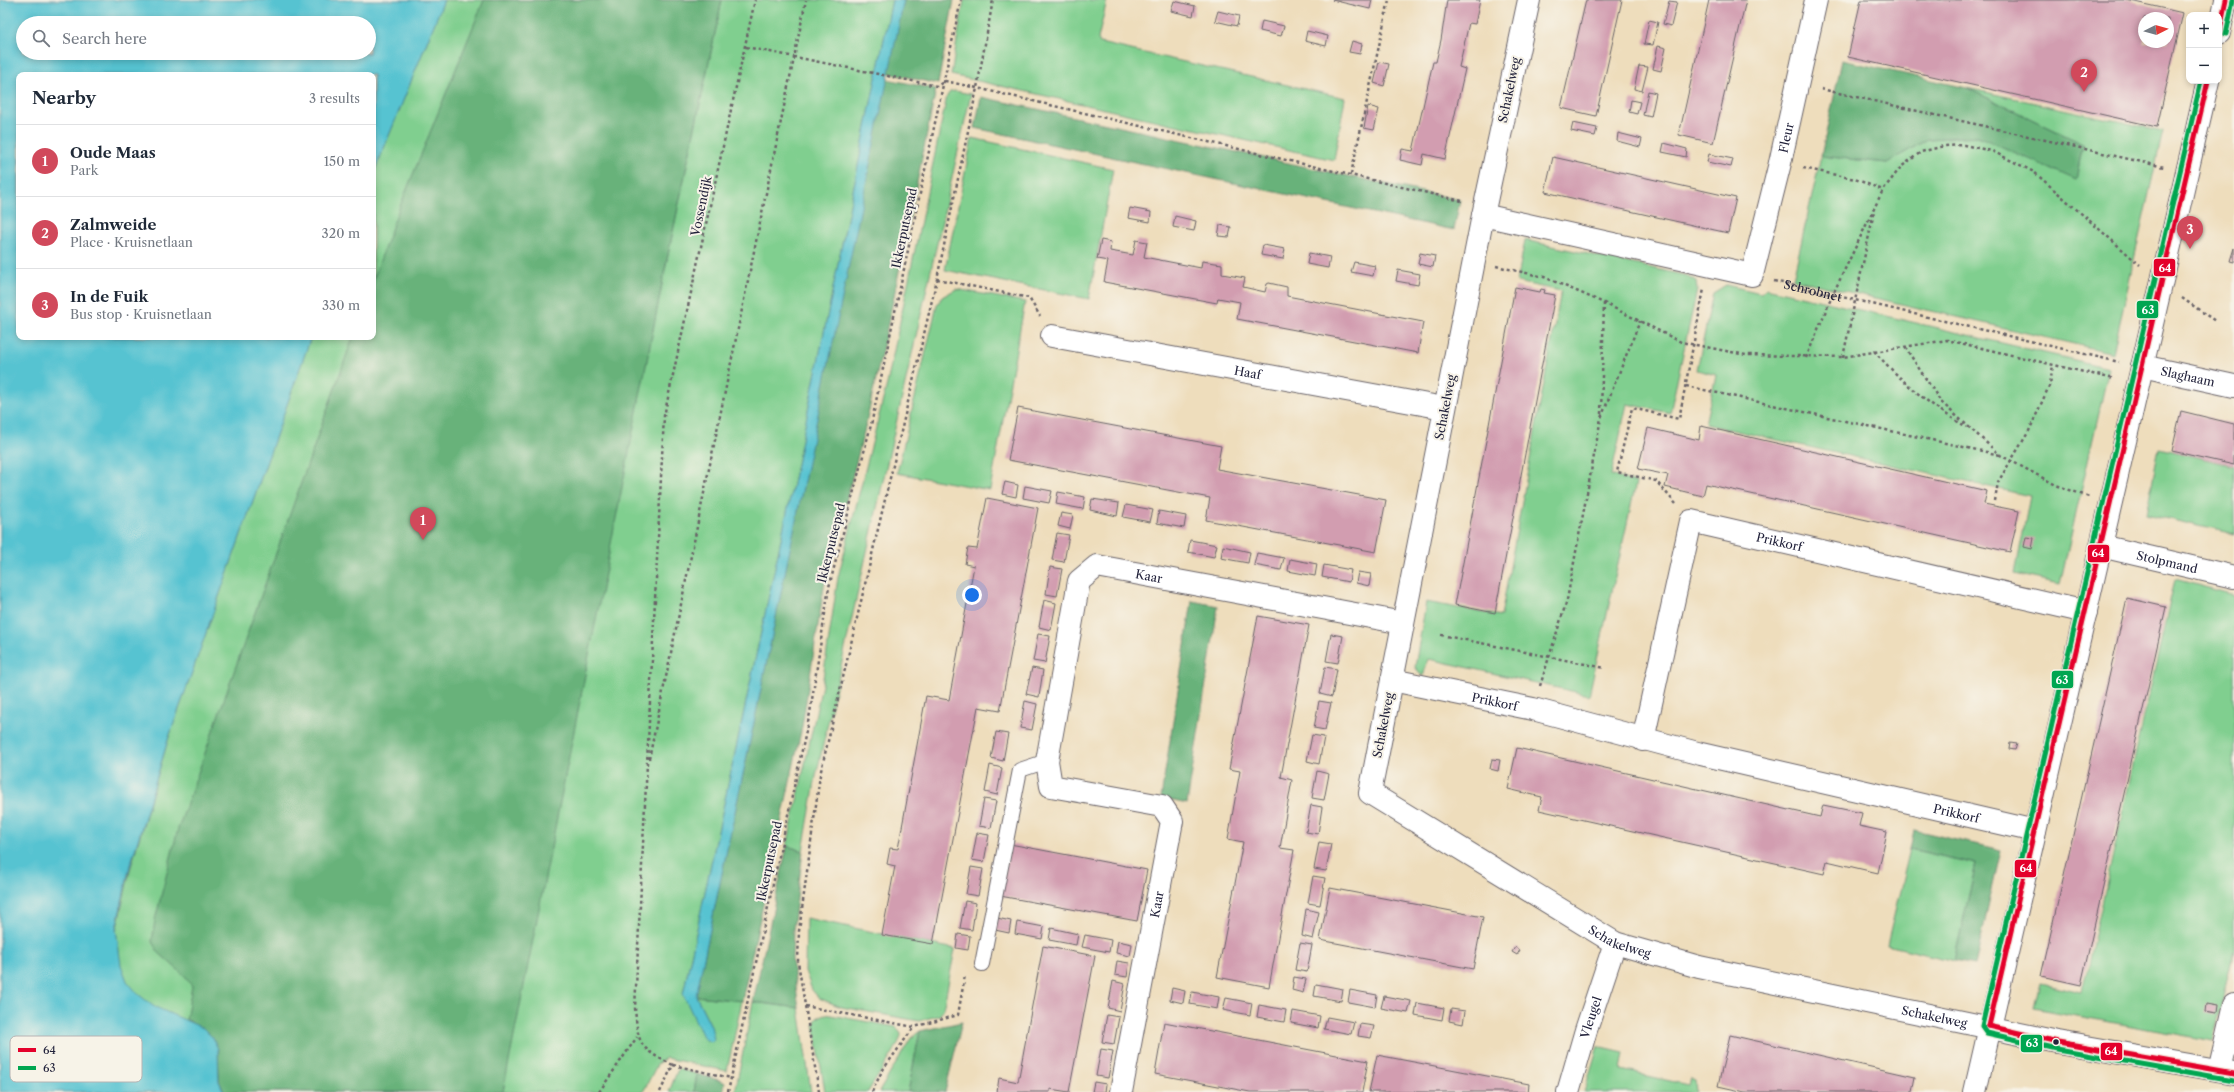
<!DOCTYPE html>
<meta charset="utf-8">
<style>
body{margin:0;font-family:"Libre Caslon Text",serif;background:#f2f2f3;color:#1f2937}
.controls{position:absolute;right:12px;top:12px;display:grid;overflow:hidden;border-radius:8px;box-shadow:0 2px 6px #0003}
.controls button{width:36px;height:36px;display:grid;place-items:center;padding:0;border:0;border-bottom:1px solid #e0e1e3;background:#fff;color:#1f2937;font:20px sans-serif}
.compass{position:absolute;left:2138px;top:12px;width:36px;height:36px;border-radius:50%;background:#fff;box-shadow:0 2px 6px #0003;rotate:84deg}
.you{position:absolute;left:972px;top:595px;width:14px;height:14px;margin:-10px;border:3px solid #fff;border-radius:50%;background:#1a73e8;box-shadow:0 0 0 6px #1a73e833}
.badge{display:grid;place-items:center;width:26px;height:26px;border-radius:50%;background:#d1495b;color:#fff;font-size:13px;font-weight:700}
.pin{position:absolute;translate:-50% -33px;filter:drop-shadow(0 1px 2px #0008)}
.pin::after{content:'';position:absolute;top:21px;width:14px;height:12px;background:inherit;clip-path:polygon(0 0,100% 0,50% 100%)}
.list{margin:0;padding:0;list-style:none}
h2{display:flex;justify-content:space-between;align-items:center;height:52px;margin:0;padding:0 16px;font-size:17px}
h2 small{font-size:13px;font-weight:400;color:#747a83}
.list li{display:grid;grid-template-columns:26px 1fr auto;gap:12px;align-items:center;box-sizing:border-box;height:72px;padding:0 16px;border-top:1px solid #e0e1e3}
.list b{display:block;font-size:15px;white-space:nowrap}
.list p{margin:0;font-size:13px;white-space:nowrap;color:#747a83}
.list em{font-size:13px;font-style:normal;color:#747a83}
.icon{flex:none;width:22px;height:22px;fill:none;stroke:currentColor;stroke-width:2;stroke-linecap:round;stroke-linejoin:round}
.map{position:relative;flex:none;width:2234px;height:1092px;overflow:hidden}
.search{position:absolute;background:#fff;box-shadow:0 2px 6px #0003;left:16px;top:16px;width:360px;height:44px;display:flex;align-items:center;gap:10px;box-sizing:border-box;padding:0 14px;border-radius:22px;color:#747a83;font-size:15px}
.panel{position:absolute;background:#fff;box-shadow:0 2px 6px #0003;left:16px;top:72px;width:360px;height:268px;border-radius:8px}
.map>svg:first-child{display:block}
.green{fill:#80cf8f;stroke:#517865}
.forest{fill:#68b27a;stroke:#456a5a}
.water{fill:#57c3d1;stroke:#3c7286;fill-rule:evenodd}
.building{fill:#d29db0;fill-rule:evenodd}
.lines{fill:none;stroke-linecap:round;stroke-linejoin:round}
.lane-casing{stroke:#696368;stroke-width:16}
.street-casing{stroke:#696368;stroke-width:24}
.path{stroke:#696368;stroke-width:2.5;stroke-dasharray:3 3;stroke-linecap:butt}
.lane{stroke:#fff;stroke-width:14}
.street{stroke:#fff;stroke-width:22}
.bus-1-casing{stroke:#f7f3e8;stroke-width:8}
.bus-2-casing{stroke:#f7f3e8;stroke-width:8}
.bus-1{stroke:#e4002b;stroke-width:5}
.bus-2{stroke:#00a651;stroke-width:5}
.bus-dot{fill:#22223b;stroke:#f7f3e8;stroke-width:1.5}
.labels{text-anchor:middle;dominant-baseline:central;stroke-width:4;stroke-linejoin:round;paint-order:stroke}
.street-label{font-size:12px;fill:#22223b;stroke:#f7f3e8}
.key{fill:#f7f3e8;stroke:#b7b4b4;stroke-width:1}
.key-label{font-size:11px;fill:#22223b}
.line-badge{stroke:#f7f3e8;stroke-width:1.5}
.badge-label{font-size:11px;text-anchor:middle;font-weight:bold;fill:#fff}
</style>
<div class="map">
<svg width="2234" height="1092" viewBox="0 0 2234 1092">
<rect width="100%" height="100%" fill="#f7f3e8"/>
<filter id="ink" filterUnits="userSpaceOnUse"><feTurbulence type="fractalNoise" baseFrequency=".025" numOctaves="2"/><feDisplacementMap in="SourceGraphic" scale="8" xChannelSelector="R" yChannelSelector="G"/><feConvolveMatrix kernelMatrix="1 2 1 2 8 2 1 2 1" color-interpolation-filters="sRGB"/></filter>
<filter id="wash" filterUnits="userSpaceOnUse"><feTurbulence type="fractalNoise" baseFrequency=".012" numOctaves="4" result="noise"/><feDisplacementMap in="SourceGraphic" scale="16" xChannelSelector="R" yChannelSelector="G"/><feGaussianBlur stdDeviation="0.9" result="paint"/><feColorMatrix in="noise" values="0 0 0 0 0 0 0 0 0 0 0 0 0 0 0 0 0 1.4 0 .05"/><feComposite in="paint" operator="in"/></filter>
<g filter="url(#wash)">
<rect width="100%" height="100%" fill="#eeddbc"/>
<g class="green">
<path d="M444,0H716L561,788L665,269L722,0H892L792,489L683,994L711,1026L696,996L742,1001L727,1071L666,1058L658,1063L643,1092H80L130,870L168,740L311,337H373V175Z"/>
<path d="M964,0H1107L1098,39L1100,43L1345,98L1334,160L951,75Z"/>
<path d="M1967,88L2163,131L2113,353L1793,279L1821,156L1887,163L1928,139L1978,136L2076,179L2083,144Z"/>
<path d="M955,91L971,94L816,776L803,851L787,846L822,685L838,577L887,384L947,96L950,92Z"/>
<path d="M972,138L1113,169L1089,299L945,270Z"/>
<path d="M1525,240L1688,276L1696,281L1697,290L1670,413L1627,404L1611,475L1636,483L1589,695L1434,660L1428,659L1423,677L1415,667L1426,602L1501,616L1561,291L1517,282Z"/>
<path d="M1726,285L1761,293L1766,288L2109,368L2060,584L2015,574L2030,496L1705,424L1716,375L1697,370L1713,293Z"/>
<path d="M956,289L1025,302L990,490L897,473L937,305L942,297Z"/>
<path d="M2159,448L2234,466V534L2146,514Z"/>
<path d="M2175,579L2234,595V949L2213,1041L2034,1008L2040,983L2082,992Z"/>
<path d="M1910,849L1976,864L1954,961L1887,945Z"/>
<path d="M806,918L955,949L943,1010L940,1015L919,1021L841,1007L819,998L812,990L805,971Z"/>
<path d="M753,1002L799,1008L811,1092H735Z"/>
<path d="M825,1014L896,1027L901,1034C901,1045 875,1079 868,1092H825L814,1024L817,1018Z"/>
<path d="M920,1031L908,1092H879L911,1038Z"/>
<path d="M1598,1046L1624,1052L1621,1070L1688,1085L1690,1078L1695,1080L1696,1092H1584Z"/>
<path d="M678,1069L697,1074L694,1092H669Z"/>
</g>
<g class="forest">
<path d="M484,0H722L665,269L503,1092H224L219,1081L218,1049L190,1021L186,1020L192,986L186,977L159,953L152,942L155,920L178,829L353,337H373V280L396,216Z"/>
<path d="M904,0H954L938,84L888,73Z"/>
<path d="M1842,60L1967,88L2083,144L2076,180L1978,136L1928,139L1887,163L1821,156Z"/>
<path d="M887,79L936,89L893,301L866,424L824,587L802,727L742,1001L696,996L756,713Z"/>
<path d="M981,97L1460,200L1454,230L975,128Z"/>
<path d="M1192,601L1218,606L1187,804L1161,798Z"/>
<path d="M1914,830L2001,850L1975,965L1954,961L1976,864L1910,849Z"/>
<path d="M787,846L803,851L793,930L792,960L799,1008L753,1002Z"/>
<path d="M962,1022L945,1092H908L920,1031Z"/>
<path d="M697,1074L722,1081L725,1083L723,1092H694Z"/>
</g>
<g class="water">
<path d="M0,0H444L373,175V75H19V337H311L168,740L129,870L116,929L121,965L127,981L138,994L153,1006L203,1028L213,1038L218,1049L219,1081L224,1092H0ZM23,23H369V53H23Z"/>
<path d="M892,0H904L756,713L696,996L711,1026L714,1039L712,1042L704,1039L683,994L792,489Z"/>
</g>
<g id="blocks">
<g class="building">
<path d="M1332,0H1372L1370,9Z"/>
<path d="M1447,0H1480L1475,24L1469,23L1459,67L1465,69L1445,159L1424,154L1422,165L1400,160L1402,149L1413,151L1433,62H1436L1441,40Z"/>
<path d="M1586,0H1622L1596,116L1561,108Z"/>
<path d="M1709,0H1746L1713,143L1679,135Z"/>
<path d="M1861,0H2126L2183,13L2157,127L1848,57ZM2144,18H2168V42H2144Z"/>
<path d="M1174,1L1195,6L1193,16L1171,11Z"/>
<path d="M1669,1L1677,2L1671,26L1663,24Z"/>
<path d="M1218,11L1239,16L1237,26L1215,21Z"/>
<path d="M1649,20L1658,22L1653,45L1644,44Z"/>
<path d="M1262,21L1284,26L1281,36L1260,31Z"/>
<path d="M1307,31L1328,36L1326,46L1305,41Z"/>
<path d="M1352,41L1362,44L1360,54L1349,52Z"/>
<path d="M1658,46L1666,48L1661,71L1653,69Z"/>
<path d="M1379,62L1389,64L1384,86L1374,83Z"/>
<path d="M1639,66L1648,67L1642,91L1634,89Z"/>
<path d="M1648,91L1656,93L1651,117L1643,115Z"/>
<path d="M1631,100L1640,102L1637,114L1629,112Z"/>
<path d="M1368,106L1379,109L1374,130L1364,128Z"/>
<path d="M1573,123L1597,128L1595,136L1571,131Z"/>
<path d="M1618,133L1642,139L1640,147L1617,141Z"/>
<path d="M1664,143L1687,149L1686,157L1662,152Z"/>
<path d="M1709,154L1733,159L1731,167L1707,162Z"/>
<path d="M1553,157L1736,198L1728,233L1545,192Z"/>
<path d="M1130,208L1151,212L1150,222L1128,218Z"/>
<path d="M1175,216L1196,221L1194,231L1173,227Z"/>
<path d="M1220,225L1231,227L1229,237L1218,236Z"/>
<path d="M1101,240L1111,242L1110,251L1133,255L1136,240L1147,242L1144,257L1201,268L1202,261L1222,264V274L1245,278L1243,287L1265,292L1267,284L1269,283L1287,287V296L1423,322L1418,353L1237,319L1240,302L1218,298L1217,303L1104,282L1108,261L1097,259Z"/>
<path d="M1263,245L1285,249L1283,259L1261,255Z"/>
<path d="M2234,248V262L2230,261Z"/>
<path d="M1309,253L1330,257L1328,268L1307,264Z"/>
<path d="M1420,253L1435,256L1433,267L1418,264Z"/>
<path d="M1354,262L1375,266L1373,276L1351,272Z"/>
<path d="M1398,270L1420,274L1418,285L1396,281Z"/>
<path d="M1515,287L1540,292L1541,289L1545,290L1544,293L1555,295L1495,613L1455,605Z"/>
<path d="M1018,408L1221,446L1217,469L1386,500L1376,552L1206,520L1210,498L1008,460Z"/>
<path d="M2181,411L2234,424V465L2172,451Z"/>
<path d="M1701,426L1987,491L1984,504L2019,511L2010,552L1706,484L1703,496L1665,487L1668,475L1638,469L1648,428L1699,440Z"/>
<path d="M1005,482L1018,485L1016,497L1002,494Z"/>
<path d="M1025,486L1052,491L1049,503L1023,498Z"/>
<path d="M1058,492L1085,497L1083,509L1056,504Z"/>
<path d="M987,498L1038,508L1000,711L978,707L933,944L882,935L895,866L887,864L890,848L898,849L926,696L949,700L974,566L965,564L968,548L977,549Z"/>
<path d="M1092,499L1119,503L1117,516L1090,510Z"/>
<path d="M1126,505L1153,510L1150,522L1123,517Z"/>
<path d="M1159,511L1186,516L1184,528L1157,523Z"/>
<path d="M1061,513L1073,515L1070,529L1058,526Z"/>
<path d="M1057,533L1069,535L1064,562L1052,560Z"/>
<path d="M2026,537L2034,538L2032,549L2024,547Z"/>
<path d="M1190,540L1217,545L1214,557L1188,552Z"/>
<path d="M1223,546L1250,552L1248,563L1221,558Z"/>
<path d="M1257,553L1284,558L1281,570L1254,565Z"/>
<path d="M1290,559L1317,564L1315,576L1288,571Z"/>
<path d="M1324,565L1351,570L1349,582L1322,577Z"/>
<path d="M1050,567L1062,569L1057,596L1046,594Z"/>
<path d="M1358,572L1371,574L1369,586L1356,583Z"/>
<path d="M2127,598L2166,607L2081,985L2041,976Z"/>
<path d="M1044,600L1056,603L1051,630L1039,627Z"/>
<path d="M1258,616L1309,625L1281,777L1292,780L1280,848L1294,850L1269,987L1217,977L1243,842L1228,839L1240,771L1229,769Z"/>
<path d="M1038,634L1050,636L1045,663L1033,661Z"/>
<path d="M1331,634L1343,636L1338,663L1326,661Z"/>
<path d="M1325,667L1337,669L1332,697L1320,694Z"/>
<path d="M1032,668L1043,670L1039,697L1026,694Z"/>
<path d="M1025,701L1037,704L1032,730L1020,728Z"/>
<path d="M1319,701L1331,703L1325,730L1314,728Z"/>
<path d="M996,732L1008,734L1003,761L991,758Z"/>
<path d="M1312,735L1324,737L1319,764L1307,761Z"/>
<path d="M2010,743L2017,744L2015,750L2009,749Z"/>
<path d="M1517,748L1820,817L1823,805L1862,813L1859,826L1887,832L1878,873L1827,861L1824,874L1539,810L1542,797L1508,789Z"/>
<path d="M1492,759L1500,760L1498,771L1490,769Z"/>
<path d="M990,765L1002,768L997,795L985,792Z"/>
<path d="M1317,771L1329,774L1324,800L1312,798Z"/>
<path d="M984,799L996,801L991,828L979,826Z"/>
<path d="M1311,805L1322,807L1318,834L1306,832Z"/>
<path d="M977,833L989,835L984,862L972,860Z"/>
<path d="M1319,842L1331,844L1326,871L1314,869Z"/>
<path d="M1010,844L1147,870L1137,921L1000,896Z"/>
<path d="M971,867L983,869L978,896L966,894Z"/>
<path d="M1313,876L1325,878L1320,905L1308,903Z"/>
<path d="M1330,888L1483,917L1473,969L1320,940Z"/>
<path d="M965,901L976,903L972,930L960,928Z"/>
<path d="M1306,909L1319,912L1313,939L1302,936Z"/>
<path d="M997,918L1011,921L1009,933L995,930Z"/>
<path d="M1017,922L1044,927L1042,939L1015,934Z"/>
<path d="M1051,928L1078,934L1076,945L1049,940Z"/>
<path d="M958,934L970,936L968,950L956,948Z"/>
<path d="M1085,935L1111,940L1109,952L1082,947Z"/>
<path d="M1118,941L1132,944L1130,956L1116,953Z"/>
<path d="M1300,943L1312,945L1307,972L1295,970Z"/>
<path d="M1043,946L1095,956L1069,1092L1050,1089V1092H997L999,1078L1018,1082Z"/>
<path d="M1515,947L1520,950L1517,955L1512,952Z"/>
<path d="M1117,961L1129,963L1127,977L1115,975Z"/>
<path d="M1294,977L1306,979L1303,993L1292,990Z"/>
<path d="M1113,981L1125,984L1120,1011L1108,1008Z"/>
<path d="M1316,984L1343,989L1341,1001L1314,996Z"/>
<path d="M1172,988L1185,991L1183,1003L1170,1000Z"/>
<path d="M1350,990L1377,995L1375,1007L1348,1002Z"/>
<path d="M1192,992L1219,997L1217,1009L1190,1004Z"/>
<path d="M1384,996L1411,1001L1408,1013L1381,1008Z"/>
<path d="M1226,998L1252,1003L1250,1015L1223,1010Z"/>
<path d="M1417,1003L1444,1008L1442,1020L1415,1015Z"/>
<path d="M2206,1004L2217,1006L2216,1014L2205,1012Z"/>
<path d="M1259,1005L1286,1010L1284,1022L1257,1017Z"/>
<path d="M1451,1009L1465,1011L1463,1024L1449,1021Z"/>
<path d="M1293,1011L1320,1016L1318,1028L1291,1023Z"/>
<path d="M1107,1015L1119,1017L1114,1044L1102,1042Z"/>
<path d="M1327,1017L1354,1022L1351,1034L1324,1029Z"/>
<path d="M1164,1022L1368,1061L1362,1092H1250L1155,1074Z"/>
<path d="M1360,1024L1374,1026L1371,1038L1358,1036Z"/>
<path d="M1730,1035L1915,1077L1912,1092H1745L1718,1086Z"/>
<path d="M1101,1049L1113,1051L1108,1078L1096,1076Z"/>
<path d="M1377,1055L1529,1084L1528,1092H1369Z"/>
<path d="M1094,1082L1106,1084L1105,1092H1092Z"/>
</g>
</g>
</g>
<g filter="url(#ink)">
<use href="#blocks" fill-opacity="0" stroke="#696368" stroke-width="1"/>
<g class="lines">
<defs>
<path id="lane" d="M982,964L1020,770L1047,761"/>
<g id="street">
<path id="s2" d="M1529,0L1483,215L1370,793L1615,943L1699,967L2058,1042L2234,1073"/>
<path d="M2219,33L2226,0"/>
<path id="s3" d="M1483,215L1752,275L1780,163L1816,0"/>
<path id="s4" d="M1052,336L1444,408"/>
<path id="s5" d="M2142,366L2234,386"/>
<path id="s6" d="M2101,546L2234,577"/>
<path id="s7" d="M1392,680L1533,709L1701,754L2035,831"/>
<path id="s8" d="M1643,740L1691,521L2086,612"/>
<path d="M2219,1070L2234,1005"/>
<path id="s9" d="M1121,1092L1172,821L1162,806L1051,786L1047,761L1079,581L1097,566L1403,623"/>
<path id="s10" d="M1568,1092L1586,1030L1615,943"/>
<path d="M1975,1092L2208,81"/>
</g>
</defs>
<use href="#lane" class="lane-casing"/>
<use href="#street" class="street-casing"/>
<g class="path">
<path d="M746,47L937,86L945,81L977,88L1462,201"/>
<path d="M1821,89L2164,167"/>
<path d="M1803,168L1855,179L1883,190"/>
<path d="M1351,174L1389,0"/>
<path d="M1496,266L1544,277L1604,303L1681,342L1746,355L1843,357L1947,340L2114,379"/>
<path d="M937,279L1029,298L1040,316"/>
<path id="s1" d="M1774,281L2119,362"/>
<path d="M2182,298L2215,321"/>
<path d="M1905,347L1941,402L2000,455L2056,485L2089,497"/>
<path d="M1874,351C1903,383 1930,406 1967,427"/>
<path d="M1843,357L1874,212"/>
<path d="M1806,358L1832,296L1883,190L1901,167L1921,152L1944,146L1964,145L1992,151L2034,172L2140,265"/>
<path d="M1686,386L2000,455"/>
<path d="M1601,414L1604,303"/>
<path d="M1995,501L1998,482L2029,431L2050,384L2053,365"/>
<path d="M1676,504L1656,481L1617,472L1632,408L1679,419L1704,289"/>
<path d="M1441,635L1605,668"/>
<path d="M1540,686L1567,600L1601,418L1640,321"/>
<path d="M649,759L806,0"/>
<path d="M805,1006L914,1027L958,1015L965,975"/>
<path d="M673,1065L731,1078"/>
<path d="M599,1092L637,1037"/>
<path d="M660,1092L673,1065C639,1049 638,1044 635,1008L664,416L755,0"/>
<path d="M728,1092L810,713L829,587L871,425L961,0"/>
<path d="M819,1092L798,962L799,931L820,775L937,279L977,88L993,0"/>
<path d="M872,1092L882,1071L914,1027"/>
</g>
<use href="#lane" class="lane"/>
<use href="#street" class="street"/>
<defs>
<g id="bus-1">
<path d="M2219,33L2226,0"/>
<path d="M1989,1026L2208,81"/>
<path d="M1989,1026L2058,1042L2234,1073"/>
</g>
<g id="bus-2">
<path d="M2226,34L2233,1"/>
<path d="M2201,81L1982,1026L1987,1033L2057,1049L2233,1080"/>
</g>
</defs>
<use href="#bus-1" class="bus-1-casing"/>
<use href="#bus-2" class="bus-2-casing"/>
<use href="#bus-1" class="bus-1"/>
<use href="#bus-2" class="bus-2"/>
</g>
</g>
<circle class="bus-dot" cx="2056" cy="1042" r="3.5"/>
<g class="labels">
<g class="street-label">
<text transform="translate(1509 90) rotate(-78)">Schakelweg</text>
<text stroke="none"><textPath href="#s3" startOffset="417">Fleur</textPath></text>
<text transform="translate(701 206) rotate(-78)">Vossendijk</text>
<text transform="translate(904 228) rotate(-78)">Ikkerputsepad</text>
<text stroke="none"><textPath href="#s1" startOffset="40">Schrobnet</textPath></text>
<text stroke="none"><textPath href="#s4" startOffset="199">Haaf</textPath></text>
<text stroke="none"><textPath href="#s5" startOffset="47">Slaghaam</textPath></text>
<text transform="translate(1445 407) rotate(-79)">Schakelweg</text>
<text stroke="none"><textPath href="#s8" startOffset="315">Prikkorf</textPath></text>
<text transform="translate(831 543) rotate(-76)">Ikkerputsepad</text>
<text stroke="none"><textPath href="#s6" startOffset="68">Stolpmand</textPath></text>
<text stroke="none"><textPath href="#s9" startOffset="691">Kaar</textPath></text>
<text stroke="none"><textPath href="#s7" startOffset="105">Prikkorf</textPath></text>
<text transform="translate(1383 725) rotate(-79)">Schakelweg</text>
<text stroke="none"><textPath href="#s7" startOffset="580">Prikkorf</textPath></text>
<text transform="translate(769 861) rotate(-78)">Ikkerputsepad</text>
<text stroke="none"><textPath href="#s9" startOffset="191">Kaar</textPath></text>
<text stroke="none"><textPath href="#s2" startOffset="1100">Schakelweg</textPath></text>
<text stroke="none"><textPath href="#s2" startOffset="1424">Schakelweg</textPath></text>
<text stroke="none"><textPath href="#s10" startOffset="78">Vleugel</textPath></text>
</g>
</g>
<rect x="10" y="1036" width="132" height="46" rx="6" class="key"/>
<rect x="18" y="1048" width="18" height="4" fill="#e4002b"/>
<rect x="18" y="1066" width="18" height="4" fill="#00a651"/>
<g class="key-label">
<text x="43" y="1054">64</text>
<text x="43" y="1072">63</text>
</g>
<g class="line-badge">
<rect x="2153" y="258" width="23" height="19" rx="4" fill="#e4002b"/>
<rect x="2136" y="300" width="23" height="19" rx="4" fill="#00a651"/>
<rect x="2087" y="544" width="23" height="19" rx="4" fill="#e4002b"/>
<rect x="2051" y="670" width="23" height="19" rx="4" fill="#00a651"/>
<rect x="2014" y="859" width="23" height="19" rx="4" fill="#e4002b"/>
<rect x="2020" y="1034" width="23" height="19" rx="4" fill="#00a651"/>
<rect x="2100" y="1042" width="23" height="19" rx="4" fill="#e4002b"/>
</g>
<g class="badge-label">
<text x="2165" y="272">64</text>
<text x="2148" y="314">63</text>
<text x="2098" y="557">64</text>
<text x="2062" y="684">63</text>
<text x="2026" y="872">64</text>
<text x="2032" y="1047">63</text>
<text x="2111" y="1055">64</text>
</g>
</svg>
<div class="controls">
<button>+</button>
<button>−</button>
</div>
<svg class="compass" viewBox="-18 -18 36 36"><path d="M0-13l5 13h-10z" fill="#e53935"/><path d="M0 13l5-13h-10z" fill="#747a83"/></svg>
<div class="you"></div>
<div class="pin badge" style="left:423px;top:540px">1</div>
<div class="pin badge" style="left:2084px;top:92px">2</div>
<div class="pin badge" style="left:2190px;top:249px">3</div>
<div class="search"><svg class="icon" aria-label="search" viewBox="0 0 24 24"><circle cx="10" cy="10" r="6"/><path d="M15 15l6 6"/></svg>Search here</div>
<section class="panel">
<h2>Nearby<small>3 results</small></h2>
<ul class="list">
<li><span class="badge">1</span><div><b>Oude Maas</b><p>Park</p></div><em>150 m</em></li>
<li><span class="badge">2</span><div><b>Zalmweide</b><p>Place · Kruisnetlaan</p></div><em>320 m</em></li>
<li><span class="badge">3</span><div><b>In de Fuik</b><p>Bus stop · Kruisnetlaan</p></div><em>330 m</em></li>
</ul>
</section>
</div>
